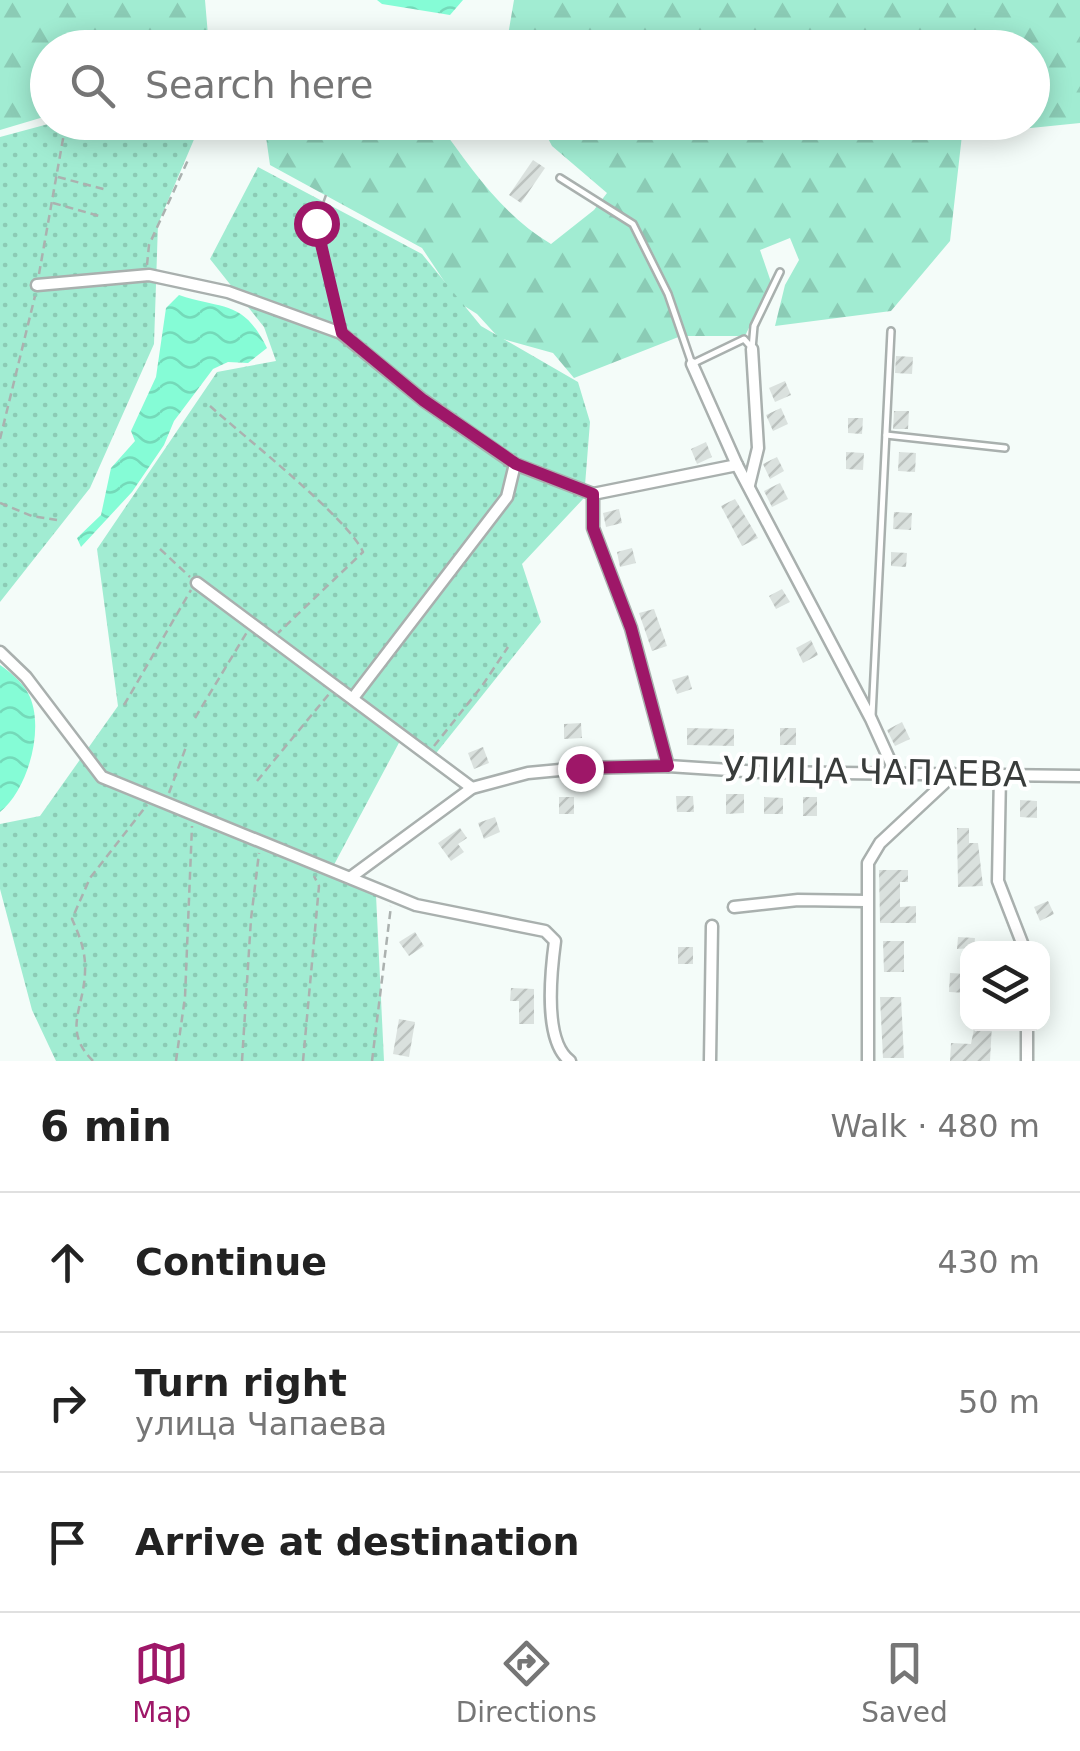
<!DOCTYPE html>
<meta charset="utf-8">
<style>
body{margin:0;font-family:"DejaVu Sans",sans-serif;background:#f2f2f2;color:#222}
.controls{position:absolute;right:30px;bottom:30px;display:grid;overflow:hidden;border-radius:20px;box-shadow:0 5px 25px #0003}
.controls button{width:90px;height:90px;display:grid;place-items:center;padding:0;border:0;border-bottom:2px solid #e0e0e0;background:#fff;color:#222;font:50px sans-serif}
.stop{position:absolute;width:30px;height:30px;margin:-22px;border:8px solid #9e1768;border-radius:50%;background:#fff}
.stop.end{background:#9e1768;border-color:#fff;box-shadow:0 2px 10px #0008}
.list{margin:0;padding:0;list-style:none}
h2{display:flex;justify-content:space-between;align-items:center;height:130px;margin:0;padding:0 40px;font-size:42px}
h2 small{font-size:32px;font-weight:400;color:#767676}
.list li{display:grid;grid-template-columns:65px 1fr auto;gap:30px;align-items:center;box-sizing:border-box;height:140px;padding:0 40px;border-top:2px solid #e0e0e0}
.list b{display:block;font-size:38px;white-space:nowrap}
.list p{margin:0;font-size:32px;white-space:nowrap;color:#767676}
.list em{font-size:32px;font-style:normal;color:#767676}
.icon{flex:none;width:55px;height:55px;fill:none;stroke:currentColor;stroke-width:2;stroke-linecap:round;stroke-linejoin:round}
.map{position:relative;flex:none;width:1080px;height:1061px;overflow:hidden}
.search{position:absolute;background:#fff;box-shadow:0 5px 25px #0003;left:30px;right:30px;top:30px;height:110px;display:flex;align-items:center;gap:25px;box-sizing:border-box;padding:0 35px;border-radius:55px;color:#767676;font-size:38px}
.sheet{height:550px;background:#fff}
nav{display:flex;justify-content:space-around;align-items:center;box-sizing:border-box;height:140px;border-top:2px solid #e0e0e0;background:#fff;font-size:28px;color:#767676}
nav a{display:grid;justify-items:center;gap:5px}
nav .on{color:#9e1768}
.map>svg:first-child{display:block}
.forest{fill:url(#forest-firs)}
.park{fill:url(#park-dots)}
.water{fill:url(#water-waves)}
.building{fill:url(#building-hatch)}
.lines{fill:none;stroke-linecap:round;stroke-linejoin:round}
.lane-casing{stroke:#a9b0ae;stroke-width:10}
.street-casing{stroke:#a9b0ae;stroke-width:15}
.path{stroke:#abb1af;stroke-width:2.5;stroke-dasharray:8 5;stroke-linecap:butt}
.lane{stroke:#fff;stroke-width:5}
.street{stroke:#fff;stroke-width:10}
.route{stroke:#9e1768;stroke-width:12}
.labels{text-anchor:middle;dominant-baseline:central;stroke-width:8;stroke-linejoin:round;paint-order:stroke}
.street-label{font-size:35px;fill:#393c3b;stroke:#fff}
</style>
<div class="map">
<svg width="1080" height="1061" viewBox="0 0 1080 1061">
<defs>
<pattern id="forest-firs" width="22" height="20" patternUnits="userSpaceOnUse" patternTransform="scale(2.5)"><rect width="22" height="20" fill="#a1ecd2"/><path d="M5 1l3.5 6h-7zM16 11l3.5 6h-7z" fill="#8bcbb5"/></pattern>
<pattern id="park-dots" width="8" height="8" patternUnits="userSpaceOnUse" patternTransform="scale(2.5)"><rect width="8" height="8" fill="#a1ecd2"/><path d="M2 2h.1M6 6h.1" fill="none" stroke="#8bcbb5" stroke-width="1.8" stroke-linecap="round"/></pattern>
<pattern id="water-waves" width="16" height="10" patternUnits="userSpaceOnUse" patternTransform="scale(2.5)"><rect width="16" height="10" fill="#85fcd6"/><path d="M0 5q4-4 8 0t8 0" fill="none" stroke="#74d9b9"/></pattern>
<pattern id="building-hatch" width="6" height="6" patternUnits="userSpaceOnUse" patternTransform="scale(2.5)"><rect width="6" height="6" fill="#dae1de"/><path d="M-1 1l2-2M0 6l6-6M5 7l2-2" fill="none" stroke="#bcc2bf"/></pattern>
</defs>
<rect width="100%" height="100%" fill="#f4fcf9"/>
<g class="forest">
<path d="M0,0H205L209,47L48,48L47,116L0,130Z"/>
<path d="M514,0H1080V123L962,135L950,241L891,311L775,326L785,285L799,260L790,238L760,250L771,282L745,336H681L574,378L553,353L499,338L477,314L458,302L422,248L270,165L264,123H438C471,168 502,215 551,244L594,210L607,193L552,146L540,123L1032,122V48L506,47Z"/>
</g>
<g class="park">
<path d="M52,123H201L158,224L154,344L90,488L0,602V137Z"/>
<path d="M258,167L422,254L481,326L578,382L590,422L584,498L522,564L541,622L429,762L401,739L328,876L376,895L384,1061H56L32,1010L0,889V824L40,816L118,706L97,549L217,372L276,361L264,327L210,259Z"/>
</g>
<g class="water">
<path d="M377,0H463L450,15L382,4Z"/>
<path d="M179,295C223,310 243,299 267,348L248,363L228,362L213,369L174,421L164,445L132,492L81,547L77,538L101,515L111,468L135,441L131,431L156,377L166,308Z"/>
<path d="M0,665C9,671 23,683 28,693C46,726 28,790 0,812Z"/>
</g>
<g class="building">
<path d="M533,160L545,168L521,203L509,195Z"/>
<path d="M896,356L913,357L912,374L895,373Z"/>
<path d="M785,381L791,395L775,402L769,388Z"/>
<path d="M781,408L788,424L773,431L766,415Z"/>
<path d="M894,411H909L908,429H893Z"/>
<path d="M848,418H863L862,434L848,433Z"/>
<path d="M706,442L712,457L697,464L691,449Z"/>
<path d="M846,452L864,453L863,470L846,469Z"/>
<path d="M899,452L916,453L915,472L898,471Z"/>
<path d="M777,457L784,471L770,479L763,464Z"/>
<path d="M780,483L788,499L772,507L764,491Z"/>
<path d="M735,499L758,538L742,546L721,506Z"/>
<path d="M619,509L622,523L606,527L603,513Z"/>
<path d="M894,512L912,513L911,530L893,529Z"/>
<path d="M632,548L636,563L620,567L617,552Z"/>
<path d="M891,552L907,553L906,567L891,566Z"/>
<path d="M782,589L790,602L776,609L769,596Z"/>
<path d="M654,609L667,646L652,651L639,613Z"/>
<path d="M811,640L818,655L803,663L796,648Z"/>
<path d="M688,675L692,689L677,694L672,680Z"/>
<path d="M902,722L910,739L895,746L887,730Z"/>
<path d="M581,723L582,738L564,739V724Z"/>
<path d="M687,728L734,729V746L687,745Z"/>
<rect x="780" y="728" width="16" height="17"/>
<path d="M483,747L489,763L474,769L468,753Z"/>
<path d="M726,794H744V813L726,814Z"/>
<path d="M676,796H693L694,812H677Z"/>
<rect x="559" y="797" width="15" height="17"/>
<path d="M764,797L783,798V814H764Z"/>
<rect x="803" y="797" width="14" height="19"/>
<path d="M1020,800L1037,801V818L1020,817Z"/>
<path d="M495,817L500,832L484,839L478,823Z"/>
<path d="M460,828L467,838L458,844L464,852L451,861L438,843Z"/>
<path d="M957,828H969V843H978L983,886L958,887Z"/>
<path d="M879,870H908V882H900V907L916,906V923H880Z"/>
<path d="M1048,901L1054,914L1040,921L1034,907Z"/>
<path d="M415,932L424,946L409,956L399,942Z"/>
<path d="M958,937L975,938L974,948L957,949Z"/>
<path d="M883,941H904V972H884Z"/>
<rect x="678" y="947" width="15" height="17"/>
<path d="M950,973L968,974V993L949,992Z"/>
<path d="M511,988L534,989V1024H519V1001H510Z"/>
<path d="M880,997H901L904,1058H883Z"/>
<path d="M399,1019L415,1022L409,1057L393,1054Z"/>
<path d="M975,1024H992L990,1061H950L951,1043L971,1044Z"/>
</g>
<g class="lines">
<defs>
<g id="lane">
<path d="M560,178L633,224L668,294L692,364L744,339L752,348"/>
<path d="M752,349L754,326L780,272"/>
<path d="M886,435L1005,448"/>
<path d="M872,716L891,331"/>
</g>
<g id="street">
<path d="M37,285L149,275L228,292L341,333L423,400L515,464L593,494L737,465"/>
<path d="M692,364L737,465L871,719L895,772"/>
<path d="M749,485L758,448L752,349"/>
<path d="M593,494V528L631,628L668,766"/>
<path d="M197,583L472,788"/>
<path d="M0,652L26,677L102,777L416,905L545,931L555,941C551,971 543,1041 570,1061"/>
<path d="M353,698L507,497L515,464"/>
<path d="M1000,774L998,881L1024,948"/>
<path d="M351,877L472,788L528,773L581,768L668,766L760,772L1080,776"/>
<path d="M734,907L798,900L866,901"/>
<path d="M1027,1024V1061"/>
<path d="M710,1061L712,926"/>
<path d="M868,1061V863L880,843L954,774"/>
</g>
</defs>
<use href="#lane" class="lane-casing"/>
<use href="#street" class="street-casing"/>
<g class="path">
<path d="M58,177L107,190"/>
<path d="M326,195L316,223L339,322"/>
<path d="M53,203L103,217"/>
<path d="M147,265L149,245L188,160"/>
<path d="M39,274L66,122"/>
<path d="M210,406C242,435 349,519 363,552L278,633"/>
<path d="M0,439L35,296"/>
<path d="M0,503L32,516L57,520"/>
<path d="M160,549L190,577"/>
<path d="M124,705L191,590"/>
<path d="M195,718L247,632"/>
<path d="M434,746L482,686L508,647"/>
<path d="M257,781L329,694"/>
<path d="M169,793L186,747"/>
<path d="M93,1061C62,1030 84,1009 85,972C86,952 80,937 72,919L90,878L147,805"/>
<path d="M176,1061L185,997L192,826"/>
<path d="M242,1061L251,919L259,853"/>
<path d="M303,1061L319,886L314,876"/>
<path d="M372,1061L391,906"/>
</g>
<use href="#lane" class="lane"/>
<use href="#street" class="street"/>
</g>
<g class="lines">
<path class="route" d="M316,223L342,333L423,400L516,464L593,494V528L631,628L668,766L580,768"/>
</g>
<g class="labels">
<g class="street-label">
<text transform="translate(875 772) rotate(1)">УЛИЦА ЧАПАЕВА</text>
</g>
</g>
</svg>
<div class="controls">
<button><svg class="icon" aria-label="layers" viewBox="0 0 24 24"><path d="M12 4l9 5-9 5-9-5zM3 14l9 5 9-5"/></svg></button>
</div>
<div class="stop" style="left:316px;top:223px"></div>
<div class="stop end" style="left:580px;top:768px"></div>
<div class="search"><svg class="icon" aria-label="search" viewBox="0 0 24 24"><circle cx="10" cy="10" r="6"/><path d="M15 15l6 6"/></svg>Search here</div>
</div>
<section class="sheet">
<h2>6 min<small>Walk · 480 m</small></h2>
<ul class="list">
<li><svg class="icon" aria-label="ahead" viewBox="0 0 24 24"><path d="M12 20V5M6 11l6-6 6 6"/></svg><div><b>Continue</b></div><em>430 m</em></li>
<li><svg class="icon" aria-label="right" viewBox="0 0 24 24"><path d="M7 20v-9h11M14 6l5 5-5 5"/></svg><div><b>Turn right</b><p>улица Чапаева</p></div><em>50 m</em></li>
<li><svg class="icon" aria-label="arrive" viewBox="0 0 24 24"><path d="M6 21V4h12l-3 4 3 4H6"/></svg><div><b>Arrive at destination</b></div></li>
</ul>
</section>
<nav>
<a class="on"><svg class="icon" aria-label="map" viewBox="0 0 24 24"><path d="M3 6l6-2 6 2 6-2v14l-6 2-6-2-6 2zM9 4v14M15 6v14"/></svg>Map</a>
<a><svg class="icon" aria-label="directions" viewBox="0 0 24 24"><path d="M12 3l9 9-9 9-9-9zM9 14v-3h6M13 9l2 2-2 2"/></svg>Directions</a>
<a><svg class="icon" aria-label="saved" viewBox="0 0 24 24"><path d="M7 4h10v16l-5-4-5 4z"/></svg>Saved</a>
</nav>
